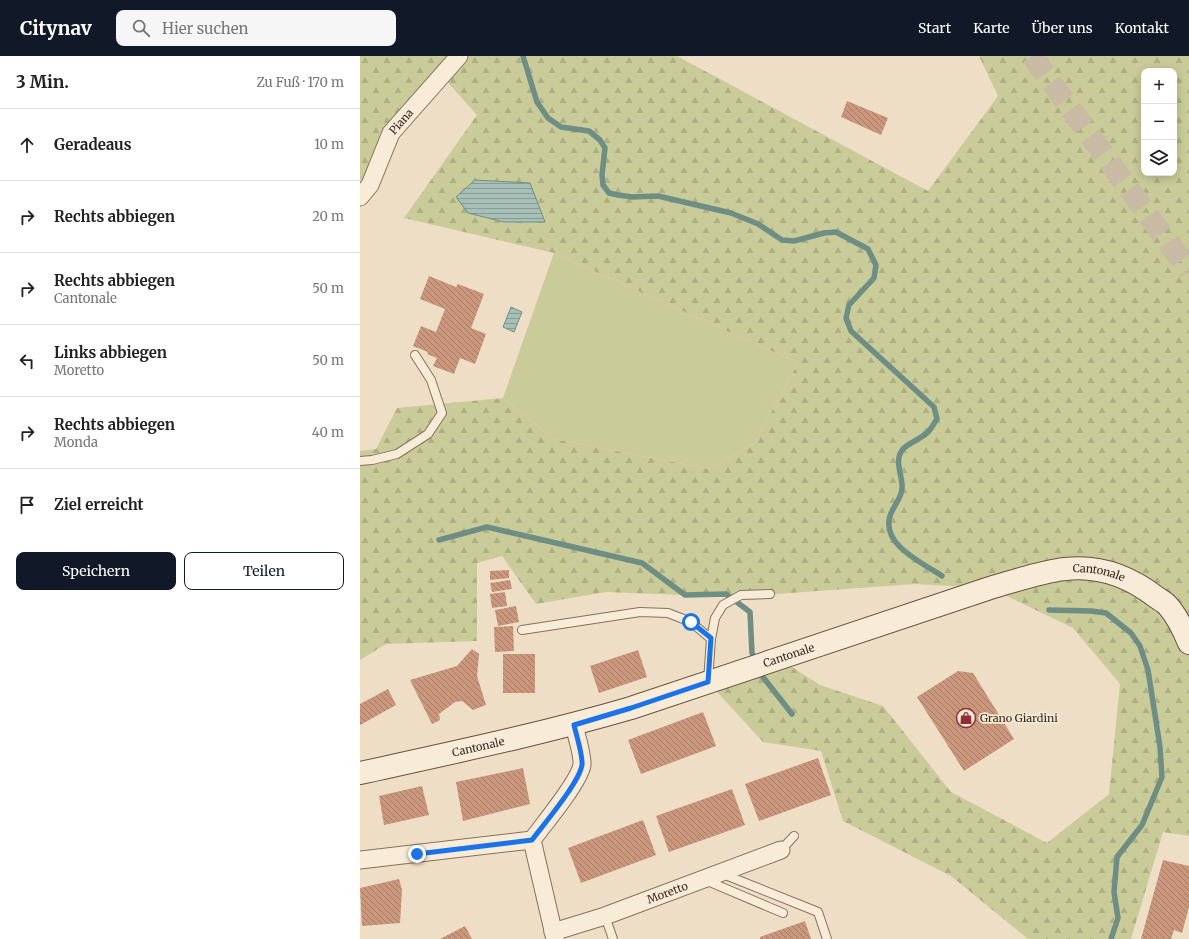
<!DOCTYPE html>
<html lang="de">
<meta charset="utf-8">
<style>
body{margin:0;font-family:Merriweather,serif;background:#f6f6f6;color:#222}
.controls{position:absolute;right:12px;top:12px;display:grid;overflow:hidden;border-radius:8px;box-shadow:0 2px 10px #0003}
.controls button{width:36px;height:36px;display:grid;place-items:center;padding:0;border:0;border-bottom:1px solid #e0e0e0;background:#fff;color:#222;font:20px sans-serif}
.stop{position:absolute;width:12px;height:12px;margin:-9px;border:3px solid #1a73e8;border-radius:50%;background:#fff}
.stop.end{background:#1a73e8;border-color:#fff;box-shadow:0 1px 4px #0008}
.list{margin:0;padding:0;list-style:none}
h2{display:flex;justify-content:space-between;align-items:center;height:52px;margin:0;padding:0 16px;font-size:17px}
h2 small{font-size:13px;font-weight:400;color:#767676}
.list li{display:grid;grid-template-columns:26px 1fr auto;gap:12px;align-items:center;box-sizing:border-box;height:72px;padding:0 16px;border-top:1px solid #e0e0e0}
.list b{display:block;font-size:15px;white-space:nowrap}
.list p{margin:0;font-size:13px;white-space:nowrap;color:#767676}
.list em{font-size:13px;font-style:normal;color:#767676}
.actions{display:flex;gap:8px;padding:12px 16px}
.actions a{flex:1;padding:9px 0;border:1px solid #111827;border-radius:8px;text-align:center;font-size:14px;color:#111827}
.actions .main{background:#111827;color:#fff}
.icon{flex:none;width:22px;height:22px;fill:none;stroke:currentColor;stroke-width:2;stroke-linecap:round;stroke-linejoin:round}
.map{position:relative;flex:none;width:829px;height:883px;overflow:hidden}
header{display:flex;align-items:center;gap:24px;box-sizing:border-box;height:56px;padding:0 20px;background:#111827;color:#fff}
header strong{font-size:19px}
nav{display:flex;gap:22px;margin-inline-start:auto;font-size:14px}
.search{width:280px;height:36px;background:#f6f6f6;display:flex;align-items:center;gap:10px;box-sizing:border-box;padding:0 14px;border-radius:8px;color:#767676;font-size:15px}
main{display:flex}
aside{flex:1;background:#fff}
.map>svg:first-child{display:block}
.green{fill:#c9cb99}
.forest{fill:url(#forest-firs);fill-rule:evenodd}
.water{fill:url(#water-rules);stroke:#6e8e84}
.lines{fill:none;stroke-linecap:round;stroke-linejoin:round}
.stream{stroke:#6e8e84;stroke-width:5.5}
.building{fill:url(#building-back-hatch)}
.highway-tunnel{stroke:#c9baa4;stroke-width:22;stroke-dasharray:22 11;stroke-linecap:butt}
.lane-casing{stroke:#87705c;stroke-width:10}
.street-casing{stroke:#87705c;stroke-width:19}
.secondary-casing{stroke:#69513f;stroke-width:24}
.lane{stroke:#f8ecd8;stroke-width:8}
.street{stroke:#f8ecd8;stroke-width:17}
.secondary{stroke:#f8ecd8;stroke-width:22}
.route{stroke:#1a73e8;stroke-width:5}
.labels{text-anchor:middle;dominant-baseline:central;stroke-width:3.5;stroke-linejoin:round;paint-order:stroke}
.street-label{font-size:11px;fill:#38291f;stroke:#f4e9d5}
.poi-label{font-size:11px;fill:#38291f;stroke:#f4e9d5;text-anchor:start}
</style>
<header>
<strong>Citynav</strong>
<div class="search"><svg class="icon" aria-label="search" viewBox="0 0 24 24"><circle cx="10" cy="10" r="6"/><path d="M15 15l6 6"/></svg>Hier suchen</div>
<nav><a>Start</a><a>Karte</a><a>Über uns</a><a>Kontakt</a></nav>
</header>
<main>
<aside>
<h2>3 Min.<small>Zu Fuß · 170 m</small></h2>
<ul class="list">
<li><svg class="icon" aria-label="ahead" viewBox="0 0 24 24"><path d="M12 20V5M6 11l6-6 6 6"/></svg><div><b>Geradeaus</b></div><em>10 m</em></li>
<li><svg class="icon" aria-label="right" viewBox="0 0 24 24"><path d="M7 20v-9h11M14 6l5 5-5 5"/></svg><div><b>Rechts abbiegen</b></div><em>20 m</em></li>
<li><svg class="icon" aria-label="right" viewBox="0 0 24 24"><path d="M7 20v-9h11M14 6l5 5-5 5"/></svg><div><b>Rechts abbiegen</b><p>Cantonale</p></div><em>50 m</em></li>
<li><svg class="icon" aria-label="left" viewBox="0 0 24 24"><path d="M17 20v-9H6M10 6l-5 5 5 5"/></svg><div><b>Links abbiegen</b><p>Moretto</p></div><em>50 m</em></li>
<li><svg class="icon" aria-label="right" viewBox="0 0 24 24"><path d="M7 20v-9h11M14 6l5 5-5 5"/></svg><div><b>Rechts abbiegen</b><p>Monda</p></div><em>40 m</em></li>
<li><svg class="icon" aria-label="arrive" viewBox="0 0 24 24"><path d="M6 21V4h12l-3 4 3 4H6"/></svg><div><b>Ziel erreicht</b></div></li>
</ul>
<div class="actions"><a class="main">Speichern</a><a>Teilen</a></div>
</aside>
<div class="map">
<svg width="829" height="883" viewBox="0 0 829 883">
<defs>
<pattern id="forest-firs" width="22" height="20" patternUnits="userSpaceOnUse"><rect width="22" height="20" fill="#c9cb99"/><path d="M5 1l3.5 6h-7zM16 11l3.5 6h-7z" fill="#adae83"/></pattern>
<pattern id="water-rules" width="6" height="5" patternUnits="userSpaceOnUse"><rect width="6" height="5" fill="#a7c0b7"/><path d="M0 2.5h6" fill="none" stroke="#899c94"/></pattern>
<pattern id="building-back-hatch" width="6" height="6" patternUnits="userSpaceOnUse"><rect width="6" height="6" fill="#ca977d"/><path d="M-1 5l2 2M0 0l6 6M5-1l2 2" fill="none" stroke="#a57b66"/></pattern>
</defs>
<rect width="100%" height="100%" fill="#eddec5"/>
<path class="green" d="M194,197L438,307L394,388L349,413L194,383L143,342Z"/>
<path class="forest" d="M0,0H317L568,135L638,40L619,0H829V780L803,776L771,883H668L591,820L483,765L461,695L403,686L348,626L418,602L460,629L523,650L591,736L687,787L749,738L760,628L713,572L630,532L555,528L375,541L246,536L176,548L142,500L117,507V585L26,588L0,604V395L16,393L37,352L143,342L194,383L349,413L394,388L438,307L194,197L44,162L117,59L81,19L6,124L0,125ZM784,15H814V117H784Z"/>
<g class="water">
<path d="M115,124L170,127L185,166H144L108,157L96,141Z"/>
<path d="M151,251L162,256L154,276L143,271Z"/>
</g>
<g class="lines">
<g class="stream">
<path d="M163,0L177,46L188,62L201,71L229,75L240,84L245,92L242,119L243,129L249,137L258,139L272,141L298,140L371,157L398,168L422,184L434,185L464,177L476,176L508,193L516,209L514,222L489,249L486,262L491,275L574,351L577,363C574,367 572,372 568,376C561,383 550,386 543,393C533,405 543,419 542,432C542,442 533,450 530,460C521,489 563,507 582,520"/>
<path d="M79,484L127,471L282,507L325,539L366,538L390,556L392,597L396,606"/>
<path d="M689,554L731,555L746,557L771,577L780,590L788,614L800,691L802,721L782,769L757,801L754,836L758,862L751,883"/>
<path d="M400,613L403,621L432,658"/>
</g>
</g>
<g class="building">
<path d="M487,45L528,62L521,79L481,61Z"/>
<path d="M69,220L96,231L98,228L124,238L111,272L126,278L115,308L100,302L94,318L73,310L77,302L67,298L68,296L53,290L61,270L76,276L85,253L60,243Z"/>
<path d="M149,514V522L130,524V515Z"/>
<path d="M150,524L152,533L132,536L130,527Z"/>
<path d="M145,536L147,550L132,552L130,538Z"/>
<path d="M156,550L159,566L138,570L135,554Z"/>
<path d="M153,570L154,595L135,596L134,571Z"/>
<path d="M112,593L119,598L117,620L126,649L113,654L102,645L95,646L79,658L80,664L72,668L50,624L97,610Z"/>
<path d="M278,594L287,621L239,637L230,610Z"/>
<rect x="143" y="598" width="32" height="39"/>
<path d="M598,615L613,617L654,683L604,715L557,641Z"/>
<path d="M28,633L36,649L0,669V648Z"/>
<path d="M343,656L356,690L281,718L268,684Z"/>
<path d="M458,702L471,739L399,765L385,728Z"/>
<path d="M163,712L170,748L103,765L96,726Z"/>
<path d="M62,730L69,759L24,769L19,740Z"/>
<path d="M372,733L385,769L309,796L296,760Z"/>
<path d="M283,764L296,799L221,827L208,792Z"/>
<path d="M803,804L829,810V851L822,877L814,874L811,883H781Z"/>
<path d="M39,823L42,834L40,867L2,870L0,832Z"/>
<path d="M445,865L451,883H400V881Z"/>
<path d="M105,870L112,883H80Z"/>
</g>
<g class="lines">
<path class="highway-tunnel" d="M672,0L829,215"/>
<defs>
<g id="lane">
<path d="M0,405L12,404L37,398L68,378L82,357L71,324L55,299"/>
<path d="M162,574L280,556L308,557L331,566L351,583"/>
<path d="M348,625L351,583L355,562L363,549L381,539L410,538"/>
<path d="M421,794L434,780"/>
<path d="M363,818L458,856L467,883"/>
<path d="M345,824L423,857"/>
<path d="M245,860L253,883"/>
</g>
<g id="street">
<path id="s1" d="M0,141L10,129L31,77L99,0"/>
<path d="M0,804L172,784"/>
<path id="s2" d="M193,876L245,860L421,794"/>
<path d="M195,883L172,784C184,768 219,726 222,709C223,700 216,678 214,669"/>
</g>
<g id="secondary">
<path id="s3" d="M0,717C91,697 182,678 271,652L630,532C655,525 679,516 705,513C739,509 769,520 796,541C800,544 805,546 808,550C817,560 824,575 829,587"/>
</g>
</defs>
<use href="#lane" class="lane-casing"/>
<use href="#street" class="street-casing"/>
<use href="#secondary" class="secondary-casing"/>
<use href="#lane" class="lane"/>
<use href="#street" class="street"/>
<use href="#secondary" class="secondary"/>
</g>
<g class="lines">
<path class="route" d="M57,798L172,784C184,768 219,727 222,709C223,700 216,678 214,669L271,652L348,626L351,582L331,566"/>
</g>
<defs>
<symbol id="shop-ring" viewBox="-11 -11 22 22"><circle r="9.5" fill="#f4e9d5" stroke="#942e36" stroke-width="1.5"/><path d="M-5-2.5h2.3a2.7 3.5 0 0 1 5.4 0H5L5.5 6h-11ZM-1.5-2.5h3a1.5 2.3 0 0 0-3 0Z" fill="#942e36"/></symbol>
</defs>
<g fill-rule="evenodd">
<use href="#shop-ring" x="595" y="651" width="22" height="22"/>
</g>
<g class="labels">
<g class="street-label">
<text stroke="none"><textPath href="#s1" startOffset="87">Piana</textPath></text>
<text stroke="none"><textPath href="#s3" startOffset="769">Cantonale</textPath></text>
<text stroke="none"><textPath href="#s3" startOffset="445">Cantonale</textPath></text>
<text stroke="none"><textPath href="#s3" startOffset="121">Cantonale</textPath></text>
<text stroke="none"><textPath href="#s2" startOffset="121">Moretto</textPath></text>
</g>
<g class="poi-label">
<text x="620" y="662">Grano Giardini</text>
</g>
</g>
</svg>
<div class="controls">
<button>+</button>
<button>−</button>
<button><svg class="icon" aria-label="layers" viewBox="0 0 24 24"><path d="M12 4l9 5-9 5-9-5zM3 14l9 5 9-5"/></svg></button>
</div>
<div class="stop" style="left:331px;top:566px"></div>
<div class="stop end" style="left:57px;top:798px"></div>
</div>
</main>
